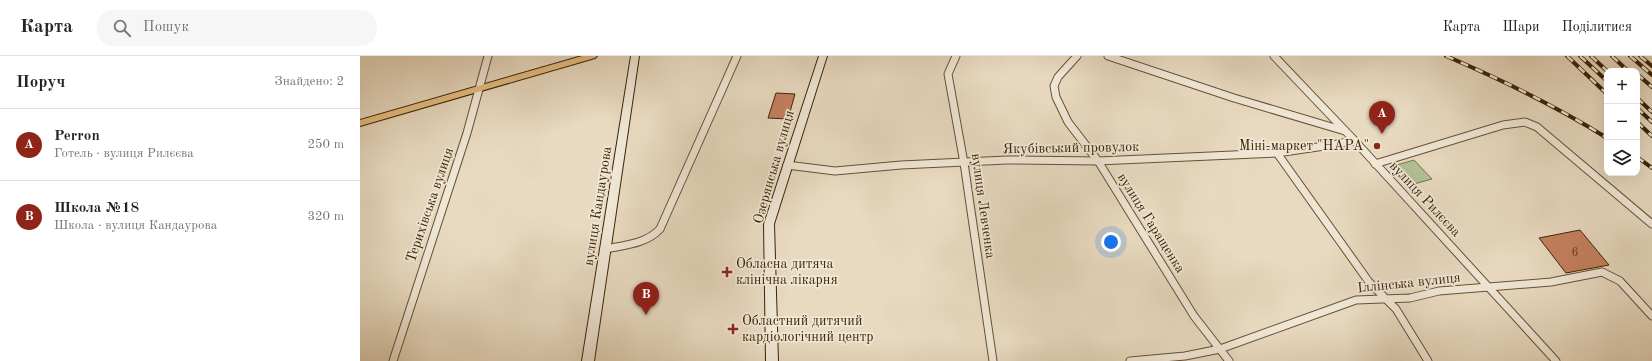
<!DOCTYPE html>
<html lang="uk">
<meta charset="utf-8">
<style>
body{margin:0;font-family:"Old Standard TT",serif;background:#f6f6f6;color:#222}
.controls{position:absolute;right:12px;top:12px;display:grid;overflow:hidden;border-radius:8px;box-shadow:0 4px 16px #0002}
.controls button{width:36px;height:36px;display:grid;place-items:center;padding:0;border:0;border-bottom:1px solid #e0e0e0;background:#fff;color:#222;font:20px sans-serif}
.you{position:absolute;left:751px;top:186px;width:14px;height:14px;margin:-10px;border:3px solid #fff;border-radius:50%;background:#1a73e8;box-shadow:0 0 0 6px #1a73e833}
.badge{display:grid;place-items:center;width:26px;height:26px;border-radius:50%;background:#8f2418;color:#fff;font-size:13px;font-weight:700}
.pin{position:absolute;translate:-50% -33px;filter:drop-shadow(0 1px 2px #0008)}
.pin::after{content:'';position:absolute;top:21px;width:14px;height:12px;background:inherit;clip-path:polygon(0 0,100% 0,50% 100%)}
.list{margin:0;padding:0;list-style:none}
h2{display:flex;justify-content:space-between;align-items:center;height:52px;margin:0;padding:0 16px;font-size:17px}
h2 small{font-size:13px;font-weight:400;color:#767676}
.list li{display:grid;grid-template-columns:26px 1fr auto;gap:12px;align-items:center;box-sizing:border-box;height:72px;padding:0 16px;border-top:1px solid #e0e0e0}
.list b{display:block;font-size:15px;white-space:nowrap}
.list p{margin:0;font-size:13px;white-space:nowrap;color:#767676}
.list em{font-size:13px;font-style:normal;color:#767676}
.icon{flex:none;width:22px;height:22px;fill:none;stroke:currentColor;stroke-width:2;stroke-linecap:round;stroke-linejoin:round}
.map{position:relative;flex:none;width:1292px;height:305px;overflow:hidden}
header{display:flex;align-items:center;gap:24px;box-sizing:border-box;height:56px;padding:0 20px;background:#fff;border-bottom:1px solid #e0e0e0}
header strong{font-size:19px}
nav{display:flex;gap:22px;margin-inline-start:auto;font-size:14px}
.search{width:280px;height:36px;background:#f6f6f6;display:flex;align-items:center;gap:10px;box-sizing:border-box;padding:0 14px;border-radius:16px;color:#767676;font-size:15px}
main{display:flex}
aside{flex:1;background:#fff}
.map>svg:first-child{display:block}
.green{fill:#b2c096;stroke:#76724c}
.building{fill:#c5805f;stroke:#3b2303}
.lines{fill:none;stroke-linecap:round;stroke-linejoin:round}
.street-casing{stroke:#665132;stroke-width:9}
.secondary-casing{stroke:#3b2303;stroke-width:2}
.primary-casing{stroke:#3b2303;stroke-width:2}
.street{stroke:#f0e7d7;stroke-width:7}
.secondary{fill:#f0e7d7;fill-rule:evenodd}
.primary{fill:#e4bd80;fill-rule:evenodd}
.rail-casing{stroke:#3b2303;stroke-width:4}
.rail{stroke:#f0e7d7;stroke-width:2.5;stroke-dasharray:8;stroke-linecap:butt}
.poi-dot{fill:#8f2418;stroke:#f0e7d7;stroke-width:1.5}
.labels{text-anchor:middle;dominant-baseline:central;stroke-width:3.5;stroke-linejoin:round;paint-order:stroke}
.number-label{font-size:12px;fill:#5e3a1a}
.poi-label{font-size:14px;fill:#3b2303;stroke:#f0e7d7;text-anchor:start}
.street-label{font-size:14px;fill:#3b2303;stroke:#f0e7d7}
</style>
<header>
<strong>Карта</strong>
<div class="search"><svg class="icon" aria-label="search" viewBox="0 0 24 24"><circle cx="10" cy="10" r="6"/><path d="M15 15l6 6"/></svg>Пошук</div>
<nav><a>Карта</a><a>Шари</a><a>Поділитися</a></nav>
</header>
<main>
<aside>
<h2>Поруч<small>Знайдено: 2</small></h2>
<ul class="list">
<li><span class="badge">A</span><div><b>Perron</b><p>Готель · вулиця Рилєєва</p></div><em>250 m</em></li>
<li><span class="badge">B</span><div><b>Школа №18</b><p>Школа · вулиця Кандаурова</p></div><em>320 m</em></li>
</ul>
</aside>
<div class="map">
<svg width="1292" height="305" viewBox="0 0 1292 305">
<rect width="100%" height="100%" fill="#e8dac1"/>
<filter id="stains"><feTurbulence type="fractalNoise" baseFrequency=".005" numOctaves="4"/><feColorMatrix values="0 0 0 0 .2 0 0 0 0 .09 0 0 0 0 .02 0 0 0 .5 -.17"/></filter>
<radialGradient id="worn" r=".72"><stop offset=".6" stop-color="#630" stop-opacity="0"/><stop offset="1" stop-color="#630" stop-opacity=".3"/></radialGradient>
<path class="green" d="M1054,104L1072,123L1047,130L1030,111Z"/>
<g class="building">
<path d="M416,37L435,38L428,63L408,62Z"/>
<path d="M1220,174L1249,209L1206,217L1179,182Z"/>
</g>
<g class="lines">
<defs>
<g id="street">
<path d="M596,0L588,18L604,107L633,305"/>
<path d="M717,0L698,21L694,30L696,41L708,66L738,105L834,260L869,305"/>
<path d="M748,0L874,42L985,75"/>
<path d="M914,0L994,84L1196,305"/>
<path d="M917,97L1009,226L1036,253L1068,305"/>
<path d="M1015,108L1143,69L1165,66L1177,71L1292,168"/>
<path d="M427,109L475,115L541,109L647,104L738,105L917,97L978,88L994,84"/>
<path d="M246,193C265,189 286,188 300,173L377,0"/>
<path d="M33,305L107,77L128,0"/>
<path d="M770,305L825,300L860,293L996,244L1050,242L1079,235L1191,226L1242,216L1260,225L1292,260"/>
</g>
<g id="secondary">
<path d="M271,0H279L234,305H222Z"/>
<path d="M459,0H467L414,168L418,305H406L404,168Z"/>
</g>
<path id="primary" d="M222,0H237L235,2L0,70V64Z"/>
</defs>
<use href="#street" class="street-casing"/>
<use href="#secondary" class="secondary-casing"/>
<use href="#primary" class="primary-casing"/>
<use href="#street" class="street"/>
<use href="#secondary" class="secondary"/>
<use href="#primary" class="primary"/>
<defs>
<g id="rail">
<path d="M1086,0C1142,24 1196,50 1247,82"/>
<path d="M1207,0L1247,38"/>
<path d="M1220,0L1247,25"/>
<path d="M1231,0L1247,15"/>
<path d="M1252,0L1268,15"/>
<path d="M1270,0L1292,19"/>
<path d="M1280,0L1292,10"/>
<path d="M1277,18L1292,31"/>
<path d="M1277,42L1292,56"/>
<path d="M1277,52L1292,66"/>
<path d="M1277,66L1292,80"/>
<path d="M1277,101L1292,112"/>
</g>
</defs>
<use href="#rail" class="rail-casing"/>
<use href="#rail" class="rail"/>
</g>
<g class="poi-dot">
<circle cx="1017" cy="90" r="4"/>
<path d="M365 210h4v4h4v4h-4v4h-4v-4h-4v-4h4z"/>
<path d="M371 267h4v4h4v4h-4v4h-4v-4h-4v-4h4z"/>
</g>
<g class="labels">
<g class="number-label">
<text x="1215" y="197">6</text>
</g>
<g class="poi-label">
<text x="1009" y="90" text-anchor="end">Міні-маркет "НАРА"</text>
<text x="376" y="208">Обласна дитяча<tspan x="376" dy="16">клінічна лікарня</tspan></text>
<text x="382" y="265">Областний дитячий<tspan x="382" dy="16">кардіологічний центр</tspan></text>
</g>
<g class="street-label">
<text transform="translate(711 92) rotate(-1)">Якубівський провулок</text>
<text transform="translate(414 111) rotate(-74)">Озерянська вулиця</text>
<text transform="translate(1065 143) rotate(47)">вулиця Рилєєва</text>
<text transform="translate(70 149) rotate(-71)">Терихівська вулиця</text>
<text transform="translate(238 150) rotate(-81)">вулиця Кандаурова</text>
<text transform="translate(623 150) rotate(82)">вулиця Левченка</text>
<text transform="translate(791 167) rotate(58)">вулиця Гаращенка</text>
<text transform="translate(1049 227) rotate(-6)">Іллінська вулиця</text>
</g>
</g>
<rect width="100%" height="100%" filter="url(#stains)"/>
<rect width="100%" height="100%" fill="url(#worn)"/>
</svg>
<div class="controls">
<button>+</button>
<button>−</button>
<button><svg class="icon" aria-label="layers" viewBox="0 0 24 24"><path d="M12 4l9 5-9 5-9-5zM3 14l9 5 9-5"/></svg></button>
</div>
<div class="you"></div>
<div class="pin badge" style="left:1022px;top:78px">A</div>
<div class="pin badge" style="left:286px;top:259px">B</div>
</div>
</main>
